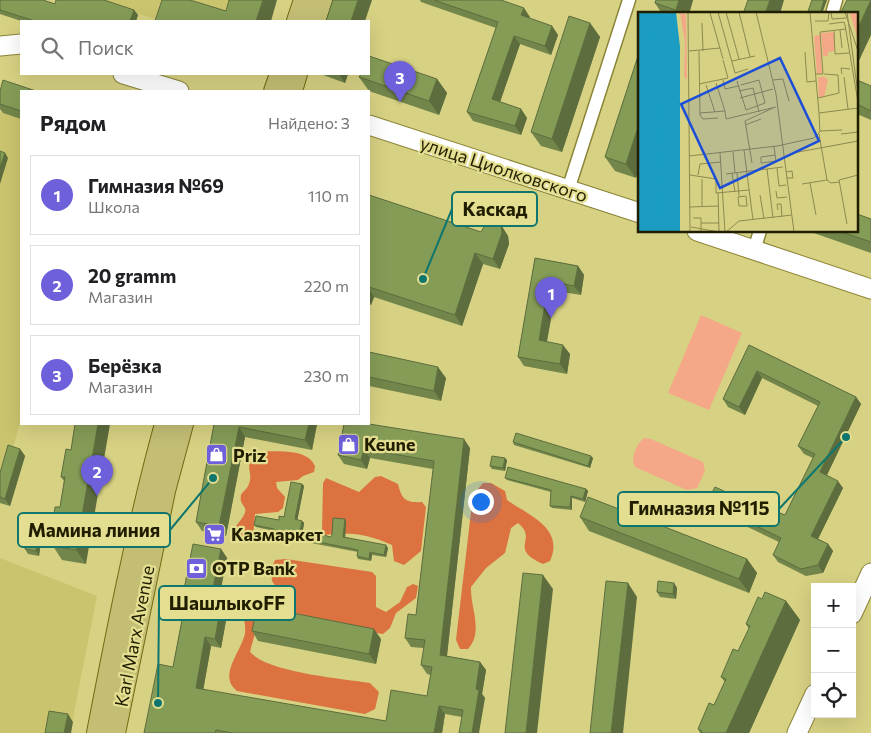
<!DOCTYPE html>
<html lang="ru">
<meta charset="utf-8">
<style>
body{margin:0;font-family:Commissioner,sans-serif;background:#f6f6f6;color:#202124}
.controls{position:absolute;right:15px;bottom:15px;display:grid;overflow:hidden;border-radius:0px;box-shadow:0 5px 20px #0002}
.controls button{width:45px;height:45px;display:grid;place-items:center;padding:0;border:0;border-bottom:1px solid #e0e0e0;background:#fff;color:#202124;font:25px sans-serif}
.you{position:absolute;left:480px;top:501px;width:18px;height:18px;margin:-12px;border:4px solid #fff;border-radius:50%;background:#1a73e8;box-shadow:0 0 0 8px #1a73e833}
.badge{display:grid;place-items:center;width:32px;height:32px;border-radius:50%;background:#6e60da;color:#fff;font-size:16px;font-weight:700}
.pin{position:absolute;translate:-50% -41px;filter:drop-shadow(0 1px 2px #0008)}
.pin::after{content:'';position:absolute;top:26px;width:18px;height:15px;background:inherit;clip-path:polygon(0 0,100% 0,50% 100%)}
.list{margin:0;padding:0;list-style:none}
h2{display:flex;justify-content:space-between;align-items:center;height:65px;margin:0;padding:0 20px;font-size:21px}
h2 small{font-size:16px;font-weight:400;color:#757577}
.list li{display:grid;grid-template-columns:32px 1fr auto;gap:15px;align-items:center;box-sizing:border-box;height:80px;margin:0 10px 10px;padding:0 10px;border:1px solid #e0e0e0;border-radius:0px}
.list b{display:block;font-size:19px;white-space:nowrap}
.list p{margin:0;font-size:16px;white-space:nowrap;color:#757577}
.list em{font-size:16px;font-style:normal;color:#757577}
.icon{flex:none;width:28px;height:28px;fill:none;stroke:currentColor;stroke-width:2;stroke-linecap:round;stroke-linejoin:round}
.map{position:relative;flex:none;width:871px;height:733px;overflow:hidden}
.search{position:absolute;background:#fff;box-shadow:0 5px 20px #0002;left:20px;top:20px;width:350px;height:55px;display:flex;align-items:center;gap:12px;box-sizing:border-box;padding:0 18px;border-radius:0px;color:#757577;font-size:19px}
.panel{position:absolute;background:#fff;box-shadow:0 5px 20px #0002;left:20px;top:90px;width:350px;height:335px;border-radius:0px}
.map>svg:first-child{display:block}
.built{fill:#cbc46e}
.green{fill:#f4a887}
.forest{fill:#db7240}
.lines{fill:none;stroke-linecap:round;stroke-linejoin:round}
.minor-casing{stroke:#8b8538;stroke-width:15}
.secondary-casing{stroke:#8b8538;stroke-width:21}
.primary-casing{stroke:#726a10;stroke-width:22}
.minor{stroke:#fff;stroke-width:12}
.secondary{stroke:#fff;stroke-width:19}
.primary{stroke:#c4be75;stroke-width:20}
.wall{fill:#72864b}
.shaded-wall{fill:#5d6d3d}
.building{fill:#859c57;stroke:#5d6d3d}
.labels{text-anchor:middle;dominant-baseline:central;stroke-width:4.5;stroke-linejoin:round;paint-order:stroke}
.street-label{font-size:18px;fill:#211e00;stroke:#e4de90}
.poi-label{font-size:18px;font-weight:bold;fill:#211e00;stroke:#e4de90;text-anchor:start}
.inset-river{fill:none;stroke:#1b9dc3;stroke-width:2.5}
.inset-road{fill:none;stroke:#8e894f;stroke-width:1}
.view{fill:#1d4ed8;fill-opacity:0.15;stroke:#1d4ed8;stroke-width:2.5}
.inset-edge{fill:none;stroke:#211e00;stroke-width:2.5}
.leader{fill:none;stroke:#0f766e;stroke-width:2}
.callout-dot{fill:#0f766e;stroke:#e4de90;stroke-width:2}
.callout{fill:#e4de90;stroke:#0f766e;stroke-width:2}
.callout-label{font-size:19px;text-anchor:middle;font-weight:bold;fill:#211e00}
</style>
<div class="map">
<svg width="871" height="733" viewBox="0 0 871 733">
<rect width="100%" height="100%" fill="#d7d183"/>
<g class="built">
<path d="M96,0H241L234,19L167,21H161Z"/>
<path d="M0,112L21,119V420L0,493Z"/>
<path d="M0,558L97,596L70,733H0Z"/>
</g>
<g class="green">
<path d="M701,315L742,333L709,410L668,393Z"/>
<path d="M644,438L651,439L703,462L705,471L697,488L687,490L635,467C630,458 636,445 644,438Z"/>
</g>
<g class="forest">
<path d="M261,451C278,452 307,448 315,466L314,472L303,476L298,480L276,482L277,488L285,497L283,508L278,512L255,514L253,537L249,541L236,532L235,527C256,503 238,510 241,495C242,492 247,489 248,486C256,470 239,468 261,451Z"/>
<path d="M381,476L398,484C402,500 406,503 422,502L426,507L421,551L404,565L394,561L392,545C370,535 351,531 326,535L322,531L323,483L326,478L359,492L375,477Z"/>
<path d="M483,483H491L505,491L507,500C528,515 565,528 550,561L543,564C507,548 539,540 518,523L511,528L505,553L486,568L471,587C470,608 484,631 468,649H460L456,640L473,495Z"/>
<path d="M286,559L372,572L376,576V607L386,612L400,602L407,587L413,584L418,586L416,598L396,613L390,628L383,634L319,623L293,612L272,581L271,570L275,560Z"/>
<path d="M246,608C260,624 255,632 250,652C269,673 341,678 370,683L379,692L375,709L365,714L237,691C217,676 242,651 245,633C246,625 244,618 241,610Z"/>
</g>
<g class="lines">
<defs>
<g id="minor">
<path d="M832,14L836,0"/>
<path d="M568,190L629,0"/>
<path d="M754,250L760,231"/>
</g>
<g id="secondary">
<path d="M0,46L21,44"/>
<path d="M123,74L179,91"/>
<path d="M369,125L640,213"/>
<path d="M697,231L871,289"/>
<path d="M852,614L871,573"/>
<path d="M797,733L815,694"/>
</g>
<g id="primary">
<path d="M297,21L304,0"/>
<path d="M315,21L322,0"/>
<path d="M274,91L280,74"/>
<path d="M292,91L297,74"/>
<path d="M97,733C117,629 137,526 165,424"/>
<path d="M115,733L165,491L183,424"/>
</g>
</defs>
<use href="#minor" class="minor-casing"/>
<use href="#secondary" class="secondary-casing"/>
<use href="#primary" class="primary-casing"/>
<use href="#minor" class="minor"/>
<use href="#secondary" class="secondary"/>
<use href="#primary" class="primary"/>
</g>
<g class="wall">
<path d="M0,0L134,10L138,15L136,21H21L0,14Z"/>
<path d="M420,0H501L530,17L529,18L552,26L558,35L551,55L520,44L500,102L521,109L527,118L521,135L473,121L467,112L496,28L421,2Z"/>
<path d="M656,0H693L689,14H662L655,3Z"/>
<path d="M590,23L600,37L562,152L541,146L531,132Z"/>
<path d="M640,50L636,178L615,171L605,157Z"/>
<path d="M322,74H348L345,83L323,75Z"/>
<path d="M359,77L437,79L447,93L439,115L369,91Z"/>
<path d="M857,80L871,86V120L857,114Z"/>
<path d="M0,91H21V119L3,113L0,109Z"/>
<path d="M369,195L481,232L501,225L508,236L509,244L500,269L483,264L462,326L374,297L371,305L369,304Z"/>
<path d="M871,219V253L808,231H857Z"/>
<path d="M535,258L578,266L584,275L581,295L556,291L547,342L570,354L567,374L524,366L518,357Z"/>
<path d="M749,345L856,397L861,404L827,475L843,488L818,539L828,544L833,551L823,573L806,576L778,562L773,555L779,542L712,510L707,502L726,492L731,499L730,502L775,524L785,515L813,458L804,454L798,446L818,406L762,378L745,415L728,407L723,399Z"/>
<path d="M369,352L446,378L441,401L369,386Z"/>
<path d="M214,424H317L312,450L245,437L226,536L202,531L196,522Z"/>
<path d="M344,424L470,448L447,656L480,662L486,670L482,694L485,698L462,717L445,714L442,733H144L173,667L186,597L183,594L221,549L227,558L220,594L223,595L229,604L221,648L211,646L203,690L386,721L427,696L431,675L427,674L421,665L424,648L411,647L405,638L416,615L433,469L370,458L367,469L344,464L338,455Z"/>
<path d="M513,442L593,458L590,468L514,445Z"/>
<path d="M20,449L25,456L10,506L0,503V473Z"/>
<path d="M66,449L86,564L62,560L53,546L54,538L51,534L60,507L64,481L61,477Z"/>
<path d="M507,460L505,471L492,469L490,466Z"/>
<path d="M505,478L586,489L588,491L585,502L572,498V510L552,508L550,506L551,492L507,480Z"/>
<path d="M302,484L304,486L297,520L302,521L304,523L302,536L290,534L288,544L274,541L272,538L274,531L256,527L254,525L279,520L284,517Z"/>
<path d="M580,517L747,559L757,573L749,593L589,531Z"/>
<path d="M346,521L345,537L388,548L386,557L372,555L371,561L358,559L357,556L358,552L311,543L309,540L330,537Z"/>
<path d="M38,537L41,542L39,556L28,554L25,549Z"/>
<path d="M674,583L677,588L676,599L660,597L657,592Z"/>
<path d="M762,599L786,601L800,620L749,733H700L698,729L714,705L725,682L721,677L738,651L749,629L746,624Z"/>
<path d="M252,631L381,639L376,664L258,641Z"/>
</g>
<g class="shaded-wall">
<path d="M263,0H277L271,21H256Z"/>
<path d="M358,0H372L365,21H351Z"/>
<path d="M679,0H693L689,14H678L676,10Z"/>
<path d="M770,0H784L780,14H765Z"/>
<path d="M824,0H827L822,14H820Z"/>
<path d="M871,0V35L857,65V30Z"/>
<path d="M524,8L530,17L527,24L521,15Z"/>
<path d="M134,10L138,15L136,21H130Z"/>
<path d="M590,23L600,37L562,152L552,139Z"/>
<path d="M552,26L558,35L551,55L545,46Z"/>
<path d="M514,36L520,44L498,108L492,99Z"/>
<path d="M339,74H348L345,83Z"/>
<path d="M437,79L447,93L439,115L429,101Z"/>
<path d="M521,109L527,118L521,135L515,126Z"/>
<path d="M640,121V165L636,178L626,164Z"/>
<path d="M5,153L8,158L0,184V168Z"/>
<path d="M501,225L508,236L509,244L500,269L493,259Z"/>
<path d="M475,253L483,264L462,326L455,315Z"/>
<path d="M578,266L584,275L581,295L574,286Z"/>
<path d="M549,281L556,291L545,350L539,340Z"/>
<path d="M369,289L374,297L371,305L369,301Z"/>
<path d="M563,345L570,354L567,374L560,364Z"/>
<path d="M438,367L446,378L441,401L434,391Z"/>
<path d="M757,371L762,378L745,415L739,407Z"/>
<path d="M856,397L861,404L825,479L820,472Z"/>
<path d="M98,424H110L86,564L76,550Z"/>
<path d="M309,424H317L312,450L305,440Z"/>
<path d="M239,427L245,437L226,536L219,526Z"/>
<path d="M464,439L470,448L446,664L440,655Z"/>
<path d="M20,449L25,456L10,506L5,499Z"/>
<path d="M364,449L370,458L367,469L361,460Z"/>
<path d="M591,456L593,458L590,468L588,466Z"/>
<path d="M505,458L507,460L505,471L503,468Z"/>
<path d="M838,481L843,488L816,543L811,536Z"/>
<path d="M302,484L304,486L297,522L295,519Z"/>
<path d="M586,489L588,491L585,502L583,499Z"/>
<path d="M726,492L731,499L728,506L722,498Z"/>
<path d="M571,496L572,498V510L570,507Z"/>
<path d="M345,519L346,521L345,540L343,537Z"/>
<path d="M302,521L304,523L302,536L300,533Z"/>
<path d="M288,531L290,534L288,544L286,541Z"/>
<path d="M38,537L41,542L39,556L36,551Z"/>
<path d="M828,544L833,551L823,573L818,565Z"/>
<path d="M386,545L388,548L386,557L384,555Z"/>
<path d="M221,549L227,558L218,602L212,593Z"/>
<path d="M370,552L372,555L371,561L369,559Z"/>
<path d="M747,559L757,573L749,593L739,579Z"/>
<path d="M543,575L553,589L537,733H526Z"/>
<path d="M628,583L637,597L623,733H611Z"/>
<path d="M674,583L677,588L676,599L673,594Z"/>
<path d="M223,595L229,604L221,648L215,639Z"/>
<path d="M786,601L800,620L749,733H726Z"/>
<path d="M374,629L381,639L376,664L369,654Z"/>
<path d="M205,637L211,646L202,697L196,688Z"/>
<path d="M480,662L486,670L482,694L485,698L479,733H472L476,689Z"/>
<path d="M439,706L445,714L442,733H434Z"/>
<path d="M68,714L73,722L71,733H64Z"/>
</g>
<g class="building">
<path d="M0,0H43L55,4L56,0H104L134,10L130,21H35L0,10Z"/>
<path d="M162,0H190L226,11L229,0H263L256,21H155Z"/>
<path d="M333,0H358L351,21H326Z"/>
<path d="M434,0H501L524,8L521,15L552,26L545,46L514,36L492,99L521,109L515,126L467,112L498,22Z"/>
<path d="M656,0H679L676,10L655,3Z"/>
<path d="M748,0H770L765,14H743Z"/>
<path d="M812,0H824L820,14H807Z"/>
<path d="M847,0H871L857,30V14H840Z"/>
<path d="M569,16L590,23L552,139L531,132Z"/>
<path d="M640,50V121L626,164L605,157Z"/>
<path d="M369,56L437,79L429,101L359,77L361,74H369Z"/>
<path d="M3,80L36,91H21V111L0,104V91Z"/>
<path d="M857,80L871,86V111L857,104Z"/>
<path d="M0,151L5,153L0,168Z"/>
<path d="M369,195L481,232L486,223L492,220L501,225L502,233L493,259L475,253L455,315L369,287Z"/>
<path d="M857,214L871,219V242L839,231H857Z"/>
<path d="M535,258L578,266L574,286L549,281L539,340L563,345L560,364L518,357Z"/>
<path d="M749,345L856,397L820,472L838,481L811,536L828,544L818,565L801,569L773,555L781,538L707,502L715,487L726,492L722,498L775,524L780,513L785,515L815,454L798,446L820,402L757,371L739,407L723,399Z"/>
<path d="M369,352L438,367L434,391L369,377Z"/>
<path d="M75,424H98L76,550L53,546L55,534H51L55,507H60L65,477H61L66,449L71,450Z"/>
<path d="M214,424H309L305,440L239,427L219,526L196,522Z"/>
<path d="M344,424H369L464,439L440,655L480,662L476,689L479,690L472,733H459L463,710L439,706L434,733H233L216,730L215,733H144L158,664L173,667L187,594H183L193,544L221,549L212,593L223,595L215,639L205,637L196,688L386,721L391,690L427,696L432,667L421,665L425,640L405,638L408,614L416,615L434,461L364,449L361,460L338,455Z"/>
<path d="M516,433L591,456L588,466L513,442Z"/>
<path d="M8,445L20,449L5,499L0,497V473Z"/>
<path d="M492,456L505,458L503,468L490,466Z"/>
<path d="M508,467L586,489L583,499L571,496L570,507L550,506L551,490L505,478Z"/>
<path d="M291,482L302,484L295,519L302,521L300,533L288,531L286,541L272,538L274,529L254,525L256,516L279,520V516L284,517Z"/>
<path d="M588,497L747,559L739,579L580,517Z"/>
<path d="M333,518L345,519L343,537L386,545L384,555L370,552L369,559L357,556L358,550L309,540L312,531L330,537L332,535Z"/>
<path d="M27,535L38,537L36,551L25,549Z"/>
<path d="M523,573L543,575L526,733H505Z"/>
<path d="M606,581L628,583L611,733H590Z"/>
<path d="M658,581L674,583L673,594L657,592Z"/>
<path d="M765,592L786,601L726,733H701L702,731L698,729L709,703L714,705L726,679L721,677L733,649L738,651L750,626L746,624L758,597L762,599Z"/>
<path d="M257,606L374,629L369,654L252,631Z"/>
<path d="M49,711L68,714L64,733H45Z"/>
</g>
<defs>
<symbol id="shop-square" viewBox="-11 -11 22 22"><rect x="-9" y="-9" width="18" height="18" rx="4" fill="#6e60da" stroke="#e4de90"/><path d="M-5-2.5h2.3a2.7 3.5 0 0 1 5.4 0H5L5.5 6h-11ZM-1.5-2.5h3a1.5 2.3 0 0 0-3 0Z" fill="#fff"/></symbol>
<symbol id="supermarket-square" viewBox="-11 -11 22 22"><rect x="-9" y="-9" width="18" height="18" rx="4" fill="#6e60da" stroke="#e4de90"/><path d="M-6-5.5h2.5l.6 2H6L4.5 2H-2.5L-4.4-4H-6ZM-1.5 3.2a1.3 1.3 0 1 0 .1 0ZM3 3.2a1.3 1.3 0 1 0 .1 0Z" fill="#fff"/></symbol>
<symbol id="bank-square" viewBox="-11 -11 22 22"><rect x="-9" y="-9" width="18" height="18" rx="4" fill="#6e60da" stroke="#e4de90"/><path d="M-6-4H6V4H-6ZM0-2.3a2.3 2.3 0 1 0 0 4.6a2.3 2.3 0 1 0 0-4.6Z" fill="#fff"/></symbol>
</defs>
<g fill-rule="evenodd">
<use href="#shop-square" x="336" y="432" width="25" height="25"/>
<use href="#shop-square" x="204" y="442" width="25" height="25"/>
<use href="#supermarket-square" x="202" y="522" width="25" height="25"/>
<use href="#bank-square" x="184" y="556" width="25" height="25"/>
</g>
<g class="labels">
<g class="street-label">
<text transform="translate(504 169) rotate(18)">улица Циолковского</text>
<text transform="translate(134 636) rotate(-79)">Karl Marx Avenue</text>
</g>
<g class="poi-label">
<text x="364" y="444">Keune</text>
<text x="233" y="455">Priz</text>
<text x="231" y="534">Казмаркет</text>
<text x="212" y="568">OTP Bank</text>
</g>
</g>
<g transform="translate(638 12)">
<rect width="220" height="220" fill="#d7d183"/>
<path d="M42,0L48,3L49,68L46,64L47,30ZM209,0H220V28L212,1ZM196,20V39L190,40V44H185L183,21ZM182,23L184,61L179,62L176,24ZM180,65H187L190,68L186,85H181Z" fill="#f4a887"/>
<path d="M0,0H38L42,35V220H0Z" fill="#1b9dc3"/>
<path class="inset-river" d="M7,0L17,42L25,220"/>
<path class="inset-road" d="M50,0L52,220M80,0L97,61L110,57M88,0L101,47M101,0L112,45M118,0L138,82L156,220M172,0L181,101M193,0L194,7L208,6M207,0L220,39M209,0L220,82M72,1L85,47M177,9H190L191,0M64,11L65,39M191,12L206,10L207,13L220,90M202,18L204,36M196,19L197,42L211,41M51,39L82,36M61,39L62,103L65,107L80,106M167,40L169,70L178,69M94,49L117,44M178,62H185L182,20L208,17M204,62L203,56L212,57M206,65L210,97M85,68L87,77L100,74M135,68L145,67L151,89M99,69L108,98M78,71L87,99M61,72L90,66L85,48M68,73L77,100M103,73L121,68L127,91L108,98M101,79L115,76L121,100M102,86L135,77M180,86L201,81L200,63L186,62M62,101L87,99L88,107L138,95M107,113L123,107M182,119L204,118M181,122L189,168L193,171L201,170M203,122L220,120M136,135L138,149L123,151V145L137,143M106,138L115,208M95,140L97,161M82,141L87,220M155,141L220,129M51,144L139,134L176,126L182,120L181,101L220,96M114,151L107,109L135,96M139,156L141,174L148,173M129,157L135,206M148,160L154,159L155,166H149M94,161L97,180M99,161L101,184M88,162L145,155M52,163L78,167V181L111,178M60,163L62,152L83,150M64,167V194M172,171L178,203M164,172L189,168M138,179L139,186L149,185M80,181L81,219M122,183L126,207M108,184L109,194H101L100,185ZM52,195L80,194M140,198L139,192H143L144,205M55,206H63V220M63,211H81M209,212L201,168L220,163M53,215L81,220M88,220L101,209L154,203"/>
<path class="view" d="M142,46L181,129L82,176L43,92Z"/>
<rect width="220" height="220" class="inset-edge"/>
</g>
<path class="leader" d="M423 279L452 209M846 437L779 509M213 478L170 530M158 703L159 603"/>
<g class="callout-dot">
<circle cx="423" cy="279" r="5"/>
<circle cx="846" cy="437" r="5"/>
<circle cx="213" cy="478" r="5"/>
<circle cx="158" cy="703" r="5"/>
</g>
<g class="callout">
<rect x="452" y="192" width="85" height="34" rx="5"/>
<rect x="618" y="492" width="161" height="34" rx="5"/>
<rect x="18" y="513" width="152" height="34" rx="5"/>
<rect x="159" y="586" width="136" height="34" rx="5"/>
</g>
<g class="callout-label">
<text x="495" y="216">Каскад</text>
<text x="699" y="515">Гимназия №115</text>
<text x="94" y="537">Мамина линия</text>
<text x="227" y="610">ШашлыкoFF</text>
</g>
</svg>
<div class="controls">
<button>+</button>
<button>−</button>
<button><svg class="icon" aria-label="locate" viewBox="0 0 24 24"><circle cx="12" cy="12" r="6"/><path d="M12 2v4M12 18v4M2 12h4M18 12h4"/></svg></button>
</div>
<div class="you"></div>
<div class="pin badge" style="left:551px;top:318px">1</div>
<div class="pin badge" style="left:97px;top:496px">2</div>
<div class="pin badge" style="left:400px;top:102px">3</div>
<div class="search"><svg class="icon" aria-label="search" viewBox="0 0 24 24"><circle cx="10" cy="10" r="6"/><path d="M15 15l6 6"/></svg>Поиск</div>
<section class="panel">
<h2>Рядом<small>Найдено: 3</small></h2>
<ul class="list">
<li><span class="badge">1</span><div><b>Гимназия №69</b><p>Школа</p></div><em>110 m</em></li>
<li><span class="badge">2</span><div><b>20 gramm</b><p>Магазин</p></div><em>220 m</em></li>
<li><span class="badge">3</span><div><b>Берёзка</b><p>Магазин</p></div><em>230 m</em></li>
</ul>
</section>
</div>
